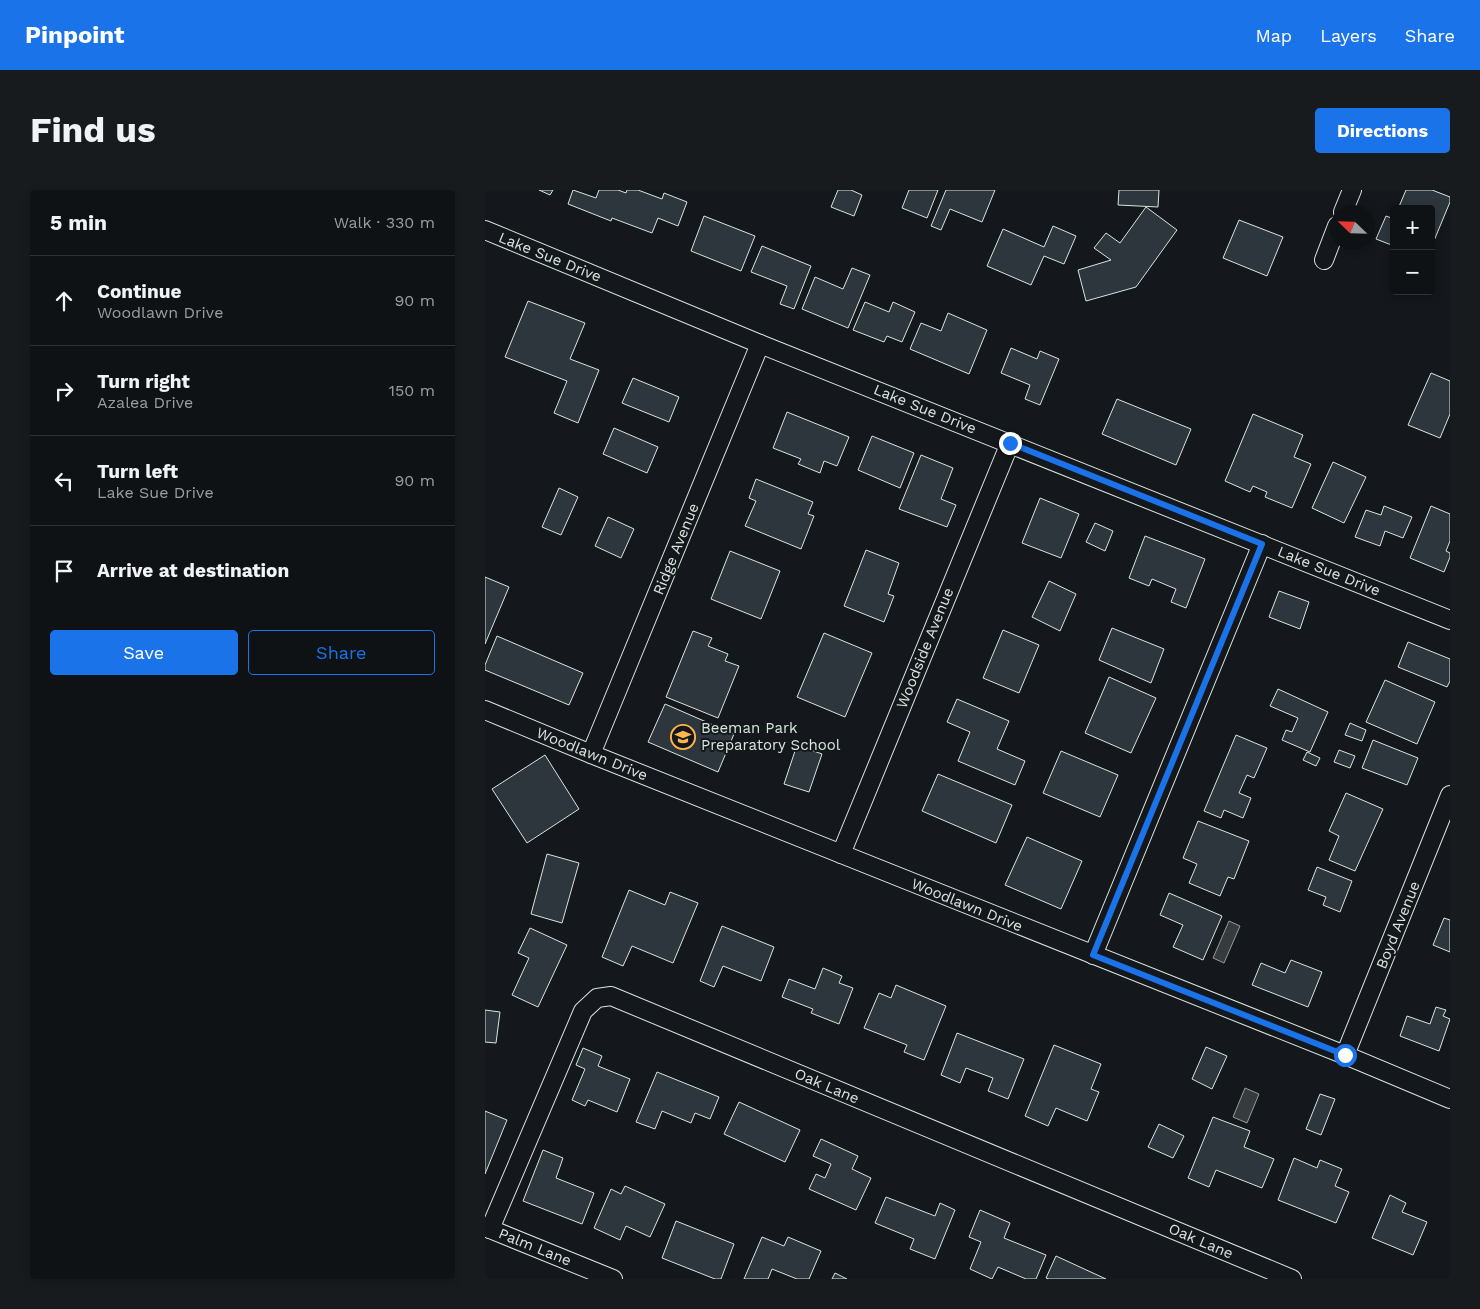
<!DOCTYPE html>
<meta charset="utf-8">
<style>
body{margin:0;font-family:"Work Sans",sans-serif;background:#181b1e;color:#f1f3f6}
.controls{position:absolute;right:15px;top:15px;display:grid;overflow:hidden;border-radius:5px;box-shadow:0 2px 8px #0003}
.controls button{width:45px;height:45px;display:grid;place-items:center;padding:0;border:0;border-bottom:1px solid #2f3234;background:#0f1215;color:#f1f3f6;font:25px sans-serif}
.compass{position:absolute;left:845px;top:15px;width:45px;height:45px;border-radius:50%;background:#0f1215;box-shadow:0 2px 8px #0003;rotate:293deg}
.stop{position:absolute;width:15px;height:15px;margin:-11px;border:4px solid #1a73e8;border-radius:50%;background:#fff}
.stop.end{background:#1a73e8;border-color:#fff;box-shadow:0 1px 5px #0008}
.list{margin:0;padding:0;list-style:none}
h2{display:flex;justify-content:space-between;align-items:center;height:65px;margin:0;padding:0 20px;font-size:21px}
h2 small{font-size:16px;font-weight:400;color:#9b9ea0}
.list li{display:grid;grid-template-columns:32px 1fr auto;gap:15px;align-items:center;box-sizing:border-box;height:90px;padding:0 20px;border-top:1px solid #2f3234}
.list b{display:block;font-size:19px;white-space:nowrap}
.list p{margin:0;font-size:16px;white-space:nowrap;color:#9b9ea0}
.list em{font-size:16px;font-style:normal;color:#9b9ea0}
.actions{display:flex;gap:10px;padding:15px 20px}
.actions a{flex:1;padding:11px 0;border:1px solid #1a73e8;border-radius:5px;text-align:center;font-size:18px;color:#1a73e8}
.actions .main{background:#1a73e8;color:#fff}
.icon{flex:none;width:28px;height:28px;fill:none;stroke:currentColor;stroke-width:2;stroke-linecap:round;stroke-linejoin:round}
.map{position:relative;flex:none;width:965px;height:1089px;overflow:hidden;border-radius:5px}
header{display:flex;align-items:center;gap:30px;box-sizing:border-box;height:70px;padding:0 25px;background:#1a73e8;color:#fff}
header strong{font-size:24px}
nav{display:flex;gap:28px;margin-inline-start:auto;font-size:18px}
.intro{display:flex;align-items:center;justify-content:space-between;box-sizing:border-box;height:120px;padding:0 30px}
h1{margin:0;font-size:35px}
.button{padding:12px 22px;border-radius:5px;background:#1a73e8;color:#fff;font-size:18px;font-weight:700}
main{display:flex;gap:30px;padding:0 30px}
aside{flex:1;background:#0f1215;border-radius:5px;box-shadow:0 2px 8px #0003}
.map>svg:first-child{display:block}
.water{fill:#363b3e;stroke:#939e99}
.building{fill:#2c363c;stroke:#d8e6dc}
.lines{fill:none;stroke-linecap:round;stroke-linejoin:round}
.street-casing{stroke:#d8e6dc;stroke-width:20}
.street{stroke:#14181c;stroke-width:18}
.route{stroke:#1a73e8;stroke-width:6}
.labels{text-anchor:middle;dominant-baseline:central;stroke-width:4;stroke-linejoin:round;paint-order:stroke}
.street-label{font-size:15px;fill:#d8e6dc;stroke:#14181c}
.poi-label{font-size:15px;fill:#d8e6dc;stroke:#14181c;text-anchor:start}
</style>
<header>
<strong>Pinpoint</strong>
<nav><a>Map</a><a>Layers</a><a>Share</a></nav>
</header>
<div class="intro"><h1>Find us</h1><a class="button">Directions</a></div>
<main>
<aside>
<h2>5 min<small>Walk · 330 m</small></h2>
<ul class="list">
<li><svg class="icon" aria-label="ahead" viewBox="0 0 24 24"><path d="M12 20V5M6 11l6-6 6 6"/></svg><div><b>Continue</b><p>Woodlawn Drive</p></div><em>90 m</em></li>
<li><svg class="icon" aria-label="right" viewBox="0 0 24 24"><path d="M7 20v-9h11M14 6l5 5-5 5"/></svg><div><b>Turn right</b><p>Azalea Drive</p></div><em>150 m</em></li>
<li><svg class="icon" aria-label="left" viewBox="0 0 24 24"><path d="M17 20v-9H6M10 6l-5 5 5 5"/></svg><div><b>Turn left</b><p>Lake Sue Drive</p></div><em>90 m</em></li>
<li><svg class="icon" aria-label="arrive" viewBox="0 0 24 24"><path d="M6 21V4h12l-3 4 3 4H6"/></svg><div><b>Arrive at destination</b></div></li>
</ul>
<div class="actions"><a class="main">Save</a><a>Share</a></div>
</aside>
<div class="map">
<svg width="965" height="1089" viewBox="0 0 965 1089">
<rect width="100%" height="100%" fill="#14181c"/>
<g class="water">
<path d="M744,731L755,736L739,773L728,768Z"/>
<path d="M760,898L774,904L762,933L748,927Z"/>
</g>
<g class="building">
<path d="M54,0H68L65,5Z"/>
<path d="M88,0L111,8L114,0H133L141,3L142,0H153L177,9L179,3L202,12L193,36L173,28L167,43L127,28L126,31L83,14Z"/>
<path d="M353,0H366L377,5L369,26L346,17Z"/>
<path d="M424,0H453L442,28L417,18Z"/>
<path d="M461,0H510L497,32L465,19L456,40L446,36Z"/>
<path d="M634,0H674L673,17L633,15Z"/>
<path d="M921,0H947L965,7V12L946,58V19H913Z"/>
<path d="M661,17L692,40L651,97L601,111L593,80L626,70L609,58L621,43L635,53Z"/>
<path d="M219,26L270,46L256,81L206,61Z"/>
<path d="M901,26L909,29V56L891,49Z"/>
<path d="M754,30L798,47L782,86L738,68Z"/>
<path d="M568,36L591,46L579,74L559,66L546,95L502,76L518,39L559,57Z"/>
<path d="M277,56L326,76L309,119L295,114L302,96L266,82Z"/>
<path d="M367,78L385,85L363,138L317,119L330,87L358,99Z"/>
<path d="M43,111L100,133L85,169L114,180L93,233L69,223L82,191L20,167Z"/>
<path d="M380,112L404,122L408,112L430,122L417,152L402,146L399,152L368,140Z"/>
<path d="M463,123L502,140L484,184L425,159L436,133L456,141Z"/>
<path d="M526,158L552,169L555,161L574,169L555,215L540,209L545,195L516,183Z"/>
<path d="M946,183L965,191V224L955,248L923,235Z"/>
<path d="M148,188L194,207L184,232L137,213Z"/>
<path d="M632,209L706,239L691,275L617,244Z"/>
<path d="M302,222L364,247L352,276L339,271L335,283L313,274L316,269L288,258Z"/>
<path d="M768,224L818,245L809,267L826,274L807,318L780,307L782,302L768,296L765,302L740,291Z"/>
<path d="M129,238L173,257L162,283L118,264Z"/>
<path d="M387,246L429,263L415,298L373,280Z"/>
<path d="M436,265L468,278L456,309L471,315L462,337L414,319Z"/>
<path d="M848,272L881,287L859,333L827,318Z"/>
<path d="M271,289L328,312L323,324L329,326L316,359L260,336L271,311L264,308Z"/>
<path d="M74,298L93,307L76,345L57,337Z"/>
<path d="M555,308L594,324L576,368L537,353Z"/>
<path d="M899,316L927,327L918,348L900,341L895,356L870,347L881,320L896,325Z"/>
<path d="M946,316L965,324V351L961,361L965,363V367L959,382L925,368Z"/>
<path d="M123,327L149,339L136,368L110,356Z"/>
<path d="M610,333L628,341L620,361L601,352Z"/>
<path d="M660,346L720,369L701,418L686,412L691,399L667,389L664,396L644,388Z"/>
<path d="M381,360L414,373L403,404L409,406L399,432L359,416Z"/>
<path d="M245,361L295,381L276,429L226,409Z"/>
<path d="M0,387L24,397L0,454Z"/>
<path d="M564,391L591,404L575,441L547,427Z"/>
<path d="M794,401L824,412L815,439L784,427Z"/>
<path d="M627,438L679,459L666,493L614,470Z"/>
<path d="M518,440L554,455L534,503L498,488Z"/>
<path d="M208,441L227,448L223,456L243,464L240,471L254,476L233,528L181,507Z"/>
<path d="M339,443L387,463L360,527L312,507Z"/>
<path d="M12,446L98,483L84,515L0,480V475Z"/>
<path d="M923,452L965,469V491L962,497L913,477Z"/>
<path d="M624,487L671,508L646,563L600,543Z"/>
<path d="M900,490L950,512L932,554L881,532Z"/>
<path d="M793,499L843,522L825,562L797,550L801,540L807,542L813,528L785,516Z"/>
<path d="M472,509L524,531L512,559L540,571L530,595L473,571L485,542L462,532Z"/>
<path d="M180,514L249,544L233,582L163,552Z"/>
<path d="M865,533L881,540L877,551L860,545Z"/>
<path d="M751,545L782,558L769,588L762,585L754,603L766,608L758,628L739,620L736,628L719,621Z"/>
<path d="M888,550L933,568L922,595L877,578Z"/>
<path d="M312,555L337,564L324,602L299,594Z"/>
<path d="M854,560L870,566L865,578L849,572Z"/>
<path d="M576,561L633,585L615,627L558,603Z"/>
<path d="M822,562L835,568L831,576L818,570Z"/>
<path d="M60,565L94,619L42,653L7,599Z"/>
<path d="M453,584L527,615L511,653L437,621Z"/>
<path d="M861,603L898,619L870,681L844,670L854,646L844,641Z"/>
<path d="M713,631L764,651L749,689L743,687L735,706L704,693L712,674L698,668Z"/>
<path d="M542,647L597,671L576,719L520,695Z"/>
<path d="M62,664L94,673L77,733L46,724Z"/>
<path d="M832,677L867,691L855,722L838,715L841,707L823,700Z"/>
<path d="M144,700L180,715L185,702L213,713L188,773L147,756L138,776L117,767Z"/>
<path d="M684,703L737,726L718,770L688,757L698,735L675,725Z"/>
<path d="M959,728L965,730V762L948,755Z"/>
<path d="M237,736L289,757L276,791L238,776L229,797L215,791Z"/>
<path d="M45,738L82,755L53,817L27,805L44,768L33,763Z"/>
<path d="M806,770L837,782L823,817L767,795L776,773L800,783Z"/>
<path d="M338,778L357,786L354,793L368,798L354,834L326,823L328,819L297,807L304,789L330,799Z"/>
<path d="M411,795L461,816L439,870L419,862L422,855L379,838L394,803L406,808Z"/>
<path d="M951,817L961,820L958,826L965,829L954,861L915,846L922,826L945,834Z"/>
<path d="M0,820L15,822L11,853L0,852Z"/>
<path d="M472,843L539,869L523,909L503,901L508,888L481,878L475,893L456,885Z"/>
<path d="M569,855L616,874L606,899L614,902L602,931L571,918L563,936L540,926Z"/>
<path d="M721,857L742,866L727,899L707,889Z"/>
<path d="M98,858L117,866L113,876L145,889L132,922L103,910L100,916L87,910L100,879L91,875Z"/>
<path d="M172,882L234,907L225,929L210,923L206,933L177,921L170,939L151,932Z"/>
<path d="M835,904L850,909L836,945L821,939Z"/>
<path d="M254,912L315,940L300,972L239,944Z"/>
<path d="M0,921L22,930L0,984Z"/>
<path d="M728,927L765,941L759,957L789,969L777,998L731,980L724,997L703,988Z"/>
<path d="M674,934L699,946L688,968L663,957Z"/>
<path d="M336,949L373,966L367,979L386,988L371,1020L324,999L331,984L340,988L346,974L328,966Z"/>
<path d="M58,960L78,968L71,988L109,1003L97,1034L38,1011Z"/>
<path d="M809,968L832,978L835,970L857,979L850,996L864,1002L851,1033L793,1010Z"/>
<path d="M140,996L180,1014L165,1047L141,1036L135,1050L109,1038L126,999L136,1004Z"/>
<path d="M905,1005L921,1013L917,1022L942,1032L928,1065L887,1048Z"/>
<path d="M401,1007L450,1026L455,1013L470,1020L450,1069L425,1059L429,1049L390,1033Z"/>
<path d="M495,1020L525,1033L519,1048L561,1065L551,1089H541L513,1077L507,1089L485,1079L496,1052L484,1047Z"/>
<path d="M191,1031L249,1054L236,1089H230L177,1068Z"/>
<path d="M277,1047L299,1056L303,1047L336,1061L324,1089H312L287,1079L283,1089H259Z"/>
<path d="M571,1066L621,1089H564L561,1088Z"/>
<path d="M350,1083L362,1089H347Z"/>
</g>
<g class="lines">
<defs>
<g id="street">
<path d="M858,22L867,0"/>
<path d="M0,40L275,154L965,430"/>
<path d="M839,70L852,36"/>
<path d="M0,520L106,564L860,865L965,909"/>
<path d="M106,564L275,154"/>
<path d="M356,664L525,253"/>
<path d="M608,765L777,354"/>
<path d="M860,865L965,605"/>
<path d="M0,1037L128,1089"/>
<path d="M5,1039L98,821L112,808L126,806L807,1089"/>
</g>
</defs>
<use href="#street" class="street-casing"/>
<use href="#street" class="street"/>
</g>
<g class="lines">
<path class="route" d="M525,253L777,354L608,765L860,865"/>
</g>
<defs>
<symbol id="school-ring" viewBox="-11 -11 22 22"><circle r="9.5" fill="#14181c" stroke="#ffb74d" stroke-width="1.5"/><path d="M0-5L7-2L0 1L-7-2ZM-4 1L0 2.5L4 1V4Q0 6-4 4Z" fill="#ffb74d"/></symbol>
</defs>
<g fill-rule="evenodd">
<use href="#school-ring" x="184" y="533" width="28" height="28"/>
</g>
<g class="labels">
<g class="street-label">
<text transform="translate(65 67) rotate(22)">Lake Sue Drive</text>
<text transform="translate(440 219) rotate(22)">Lake Sue Drive</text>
<text transform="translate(191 359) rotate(-68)">Ridge Avenue</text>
<text transform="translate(844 381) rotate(22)">Lake Sue Drive</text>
<text transform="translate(440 458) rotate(-68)">Woodside Avenue</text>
<text transform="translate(107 564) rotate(22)">Woodlawn Drive</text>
<text transform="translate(482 715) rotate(22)">Woodlawn Drive</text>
<text transform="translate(913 735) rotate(-68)">Boyd Avenue</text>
<text transform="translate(342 896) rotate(23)">Oak Lane</text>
<text transform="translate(716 1051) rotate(23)">Oak Lane</text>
<text transform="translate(50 1057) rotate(22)">Palm Lane</text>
</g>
<g class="poi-label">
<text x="216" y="538">Beeman Park<tspan x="216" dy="17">Preparatory School</tspan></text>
</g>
</g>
</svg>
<div class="controls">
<button>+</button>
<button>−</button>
</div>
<svg class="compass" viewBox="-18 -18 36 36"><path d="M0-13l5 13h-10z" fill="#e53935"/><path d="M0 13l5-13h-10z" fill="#9b9ea0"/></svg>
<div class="stop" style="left:860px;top:865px"></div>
<div class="stop end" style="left:525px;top:253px"></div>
</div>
</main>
